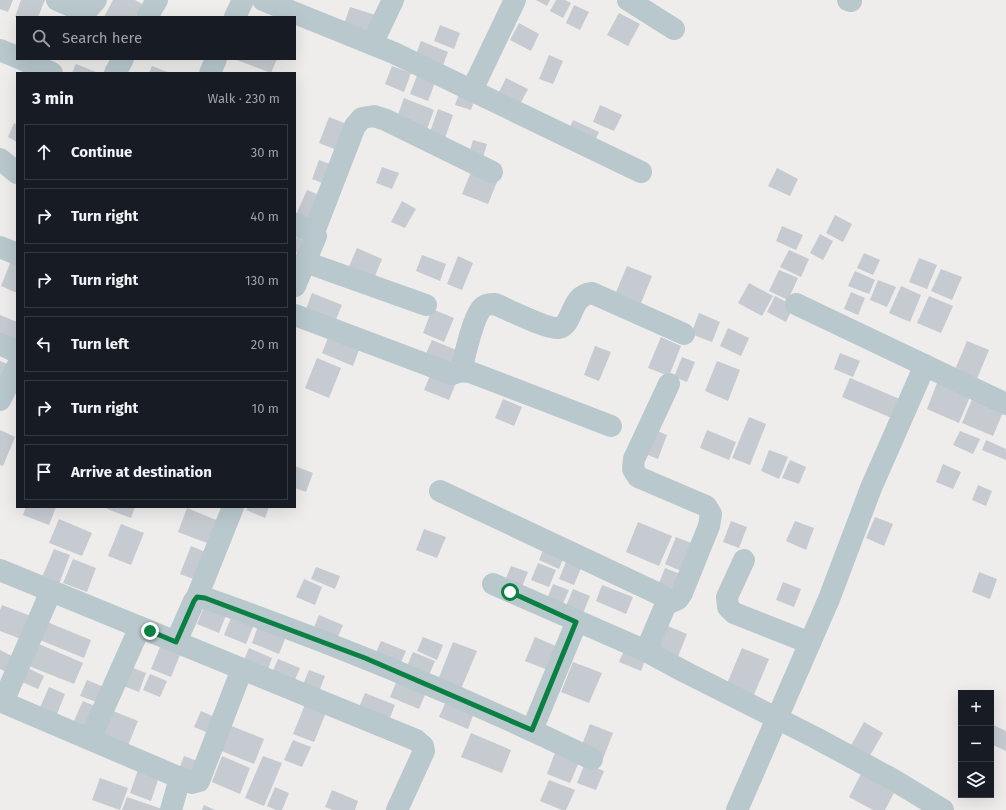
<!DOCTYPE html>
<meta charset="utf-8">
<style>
body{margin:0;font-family:"Fira Sans",sans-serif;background:#242831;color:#f1f3f6}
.controls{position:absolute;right:12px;bottom:12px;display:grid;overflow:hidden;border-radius:0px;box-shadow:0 4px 16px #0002}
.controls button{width:36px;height:36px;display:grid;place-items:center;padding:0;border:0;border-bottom:1px solid #363941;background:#171b24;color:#f1f3f6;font:20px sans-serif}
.stop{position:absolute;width:12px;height:12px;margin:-9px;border:3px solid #0b8043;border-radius:50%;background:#fff}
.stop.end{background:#0b8043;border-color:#fff;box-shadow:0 1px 4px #0008}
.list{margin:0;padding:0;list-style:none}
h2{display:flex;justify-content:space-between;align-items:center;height:52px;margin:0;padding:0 16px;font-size:17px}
h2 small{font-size:13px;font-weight:400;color:#9ea1a6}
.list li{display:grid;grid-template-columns:26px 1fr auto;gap:12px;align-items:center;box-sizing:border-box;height:56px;margin:0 8px 8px;padding:0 8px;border:1px solid #363941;border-radius:0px}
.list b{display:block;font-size:15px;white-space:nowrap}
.list em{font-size:13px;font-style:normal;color:#9ea1a6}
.icon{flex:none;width:22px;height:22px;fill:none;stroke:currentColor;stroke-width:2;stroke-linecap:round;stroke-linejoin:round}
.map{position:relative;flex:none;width:1006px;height:810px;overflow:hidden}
.search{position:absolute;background:#171b24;box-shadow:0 4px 16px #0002;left:16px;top:16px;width:280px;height:44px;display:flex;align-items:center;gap:10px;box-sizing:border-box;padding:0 14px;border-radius:0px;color:#9ea1a6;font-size:15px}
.panel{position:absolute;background:#171b24;box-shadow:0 4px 16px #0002;left:16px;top:72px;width:280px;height:436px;border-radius:0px}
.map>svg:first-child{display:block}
.building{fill:#c5cbd0}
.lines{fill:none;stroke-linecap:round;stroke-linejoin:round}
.minor{stroke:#b8c8cd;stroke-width:22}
.route{stroke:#0b8043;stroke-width:5}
</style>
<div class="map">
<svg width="1006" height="810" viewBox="0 0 1006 810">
<rect width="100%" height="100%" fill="#efecec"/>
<g class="building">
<path d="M0,0H13L8,12L0,9Z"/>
<path d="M21,0H45L38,17H15Z"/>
<path d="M113,0H135L142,4L135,17H104Z"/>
<path d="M536,0H550L547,6Z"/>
<path d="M556,0H565L571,3L563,18L550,11Z"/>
<path d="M574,5L589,12L580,30L566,23Z"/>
<path d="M350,7L379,16L373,34L344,24Z"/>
<path d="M619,13L640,24L628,46L607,35Z"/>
<path d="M519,23L539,34L531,51L510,40Z"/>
<path d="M440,25L460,33L454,49L434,41Z"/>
<path d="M421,41L448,52L442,68L415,57Z"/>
<path d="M549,55L563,61L553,84L539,79Z"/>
<path d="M234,59H277L271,73Z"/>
<path d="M76,64L96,72L95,73H72Z"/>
<path d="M152,66L170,73H149Z"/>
<path d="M392,66L411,73L404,92L385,84Z"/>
<path d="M418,73L436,80L428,101L410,94Z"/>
<path d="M506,78L528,89L518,108L496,98Z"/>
<path d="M460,91L476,96L471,110L455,105Z"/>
<path d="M404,98L434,110L426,132L396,120Z"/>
<path d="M600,105L622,115L614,131L593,122Z"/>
<path d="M438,109L453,115L445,138L430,132Z"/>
<path d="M329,117L352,126L342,152L319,143Z"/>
<path d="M573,120L599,132L593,144L568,132Z"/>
<path d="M14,123L17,125V142L8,137Z"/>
<path d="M473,140L487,144L482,161L468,157Z"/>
<path d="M319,160L338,167L330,186L312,179Z"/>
<path d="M382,167L399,173L392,189L376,183Z"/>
<path d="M777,168L798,179L790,196L768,186Z"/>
<path d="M471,172L497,182L488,204L462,194Z"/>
<path d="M307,190L324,197L313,225L295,217Z"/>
<path d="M402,201L416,209L405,228L391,222Z"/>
<path d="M835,215L852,224L843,242L826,233Z"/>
<path d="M782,226L803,235L796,250L776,241Z"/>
<path d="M299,231L314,237L305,256L295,252V241Z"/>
<path d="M820,234L833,241L823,260L810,253Z"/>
<path d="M357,248L382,259L373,281L347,271Z"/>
<path d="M789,250L809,259L801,277L780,267Z"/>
<path d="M864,253L880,260L873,275L857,268Z"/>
<path d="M422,255L446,264L440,281L416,271Z"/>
<path d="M458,256L473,263L462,290L447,284Z"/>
<path d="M919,258L937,265L927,289L909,282Z"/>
<path d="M11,261L17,263V293L1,286Z"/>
<path d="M627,266L652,276L641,303L616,292Z"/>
<path d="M941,269L962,277L952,300L931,291Z"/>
<path d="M779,270L798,278L788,300L769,291Z"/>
<path d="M855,271L875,280L869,294L848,286Z"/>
<path d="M878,280L896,287L887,307L870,300Z"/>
<path d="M749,283L773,296L762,316L738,303Z"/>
<path d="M901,286L921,295L910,322L889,313Z"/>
<path d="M851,292L865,298L858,315L844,309Z"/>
<path d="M312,293L342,305L334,324L305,312Z"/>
<path d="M775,296L794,306L786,322L767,312Z"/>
<path d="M929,296L953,306L941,333L917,323Z"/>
<path d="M432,309L454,318L444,342L423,333Z"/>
<path d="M699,313L720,322L712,342L691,334Z"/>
<path d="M0,315L17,322V344L0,337Z"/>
<path d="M728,328L749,338L741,356L720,346Z"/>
<path d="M661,337L681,346L669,376L648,368Z"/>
<path d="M328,338L359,350L353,366L322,353Z"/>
<path d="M432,340L459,351L452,369L424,358Z"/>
<path d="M967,341L989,350L976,381L954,372Z"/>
<path d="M595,346L611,352L599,381L584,375Z"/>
<path d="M840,353L860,361L853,377L834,369Z"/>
<path d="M682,357L695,362L687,382L674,377Z"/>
<path d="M317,358L341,368L329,398L305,388Z"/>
<path d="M0,361L10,365L0,385Z"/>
<path d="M717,361L740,370L728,401L705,391Z"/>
<path d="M431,373L456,383L449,400L424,390Z"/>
<path d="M850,378L902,400L894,419L842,397Z"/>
<path d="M939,378L972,392L959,423L927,409Z"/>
<path d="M973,397L1004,410L993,436L962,423Z"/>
<path d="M503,399L522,407L514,426L495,418Z"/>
<path d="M749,417L766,424L750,465L732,458Z"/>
<path d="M653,429L667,435L658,459L643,453Z"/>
<path d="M0,430L15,437L3,466L0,465Z"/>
<path d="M707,430L736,442L729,460L700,448Z"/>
<path d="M960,431L980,439L973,454L953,445Z"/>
<path d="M986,440L1006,449V460L982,450Z"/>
<path d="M769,450L788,457L779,479L761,471Z"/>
<path d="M790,460L806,467L799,484L782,478Z"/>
<path d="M943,464L961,472L953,489L936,482Z"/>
<path d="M295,466L313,473L306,492L295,488Z"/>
<path d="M978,485L992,491L986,506L972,500Z"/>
<path d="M26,507H56L49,525L23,515Z"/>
<path d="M108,507H135L131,518L107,509Z"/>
<path d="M248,507H269L265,518L246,510Z"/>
<path d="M187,508L221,522L212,545L178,532Z"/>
<path d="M875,517L893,524L884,546L866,538Z"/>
<path d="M59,519L92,533L82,556L49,543Z"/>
<path d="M731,521L747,527L739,548L723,542Z"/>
<path d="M795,521L814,528L806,550L786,541Z"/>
<path d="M638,522L672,536L659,566L626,552Z"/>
<path d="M121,524L144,533L131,565L108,556Z"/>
<path d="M424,529L446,537L437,558L416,550Z"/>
<path d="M676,537L699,546L688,574L665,564Z"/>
<path d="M546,543L566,551L559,569L539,560Z"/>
<path d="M191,546L210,554L199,581L180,574Z"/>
<path d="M54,549L70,555L59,584L42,577Z"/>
<path d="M568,557L583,563L574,585L559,579Z"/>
<path d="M73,559L96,568L87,592L63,583Z"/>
<path d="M538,563L556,570L549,587L531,580Z"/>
<path d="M511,566L528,572L520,592L503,585Z"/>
<path d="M316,567L340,576L335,589L311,579Z"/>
<path d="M665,568L685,576L677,596L657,588Z"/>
<path d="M979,572L997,579L990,599L972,592Z"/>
<path d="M304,579L322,587L315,605L296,597Z"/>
<path d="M783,582L801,589L794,607L776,600Z"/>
<path d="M553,584L569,590L560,610L545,604Z"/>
<path d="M602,585L633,597L626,614L596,601Z"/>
<path d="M573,589L590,596L581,618L564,611Z"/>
<path d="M206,602L228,610L219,633L197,624Z"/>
<path d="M2,605L36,618L26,641L0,631V610Z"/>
<path d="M233,613L255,622L246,644L224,635Z"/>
<path d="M319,615L343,625L336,641L312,632Z"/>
<path d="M47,622L91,640L84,658L40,640Z"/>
<path d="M259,623L287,634L279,654L252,643Z"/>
<path d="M663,624L687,634L677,659L652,650Z"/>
<path d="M423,637L443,645L437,660L417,651Z"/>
<path d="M535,637L558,647L548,670L525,661Z"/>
<path d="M381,641L406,651L399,667L374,657Z"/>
<path d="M453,642L477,651L461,689L438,680Z"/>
<path d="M39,644L83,663L74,684L29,666Z"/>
<path d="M626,646L647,655L641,671L619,662Z"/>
<path d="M160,647L180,655L171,677L151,669Z"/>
<path d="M249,648L272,658L266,675L242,665Z"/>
<path d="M742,648L769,659L753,697L726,686Z"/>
<path d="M0,650L18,659L10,674L0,669Z"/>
<path d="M413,652L435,661L427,680L405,671Z"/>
<path d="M278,659L300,668L293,684L271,675Z"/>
<path d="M573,662L602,673L589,703L561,692Z"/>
<path d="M24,666L44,676L38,689L18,680Z"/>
<path d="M128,666L146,673L139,692L121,685Z"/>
<path d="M309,670L325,676L318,694L302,687Z"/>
<path d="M150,674L167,681L160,697L143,690Z"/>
<path d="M398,678L427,690L419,709L390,697Z"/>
<path d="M87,680L109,689L102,704L80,696Z"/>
<path d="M49,687L65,694L55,719L38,712Z"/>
<path d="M365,693L395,705L387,725L357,712Z"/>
<path d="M447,699L475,710L468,729L439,717Z"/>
<path d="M83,701L99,708L88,732L72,725Z"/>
<path d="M306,702L327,710L314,742L293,734Z"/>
<path d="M113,711L138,721L127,748L102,738Z"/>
<path d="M201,711L219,719L213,735L194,727Z"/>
<path d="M864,722L883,733L868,759L849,749Z"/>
<path d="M590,724L613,733L603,759L580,750Z"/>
<path d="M991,724L1006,731V751L991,744Z"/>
<path d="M229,725L264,739L254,764L219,750Z"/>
<path d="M471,733L511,750L502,773L461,757Z"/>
<path d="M293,740L311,747L302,767L284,760Z"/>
<path d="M556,750L580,760L570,783L547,774Z"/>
<path d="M184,756L202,763L195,781L177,774Z"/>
<path d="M222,756L250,768L240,794L212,782Z"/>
<path d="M263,756L282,763L264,806L245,798Z"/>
<path d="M585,763L604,771L596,790L577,783Z"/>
<path d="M139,767L160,774L151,801L130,793Z"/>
<path d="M862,772L896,789L885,810H873L849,797Z"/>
<path d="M100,778L128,788L120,810L92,800Z"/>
<path d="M549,780L575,790L566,810H562L540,801Z"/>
<path d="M275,787L289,793L282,810H276L267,806Z"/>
<path d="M332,790L358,801L355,810H333L325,807Z"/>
<path d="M127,797L165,810H122Z"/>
<path d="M204,805L215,810H202Z"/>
</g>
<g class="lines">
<g class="minor">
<path d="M57,0L80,10L88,9L96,0"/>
<path d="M263,0L394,53L641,172"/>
<path d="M628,0L674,29"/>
<path d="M848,0L851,1"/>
<path d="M147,17L157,0"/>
<path d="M235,17L243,0"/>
<path d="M372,44L393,0"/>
<path d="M0,50L17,57"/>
<path d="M21,59L52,73"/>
<path d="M115,73L123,59"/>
<path d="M210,73L216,59"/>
<path d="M472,90L515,0"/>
<path d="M0,159L17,173"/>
<path d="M295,224L314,232L316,236L295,286"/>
<path d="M314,232L355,126L362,118L374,116L386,120L492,172"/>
<path d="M0,247L17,254"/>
<path d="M305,262L426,305"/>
<path d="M796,304L1006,404"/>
<path d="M295,315L452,374L461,371L470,372L611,426"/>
<path d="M0,344L17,352"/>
<path d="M461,371C465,355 472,321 481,309C485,304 490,304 495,304C507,309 547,329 558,328C574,326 569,295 592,293L684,334"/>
<path d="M0,400L17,367"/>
<path d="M440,491L659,594L665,599L666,604L646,651"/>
<path d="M744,560L727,597L728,607L734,613L810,643"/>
<path d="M0,570L416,740L423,746L424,751L397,810"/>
<path d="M493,584L646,651L685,672L814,737L892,779L943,810"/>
<path d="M197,597L233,507"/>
<path d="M666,604L678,599L682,593L709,526L711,514L706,506L638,477L633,469L634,459L669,384"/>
<path d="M176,642L194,601L197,597L205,598C337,644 466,698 592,759"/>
<path d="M0,701L192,783L199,781L242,669"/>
<path d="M3,702L51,591"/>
<path d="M532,730L577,621"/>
<path d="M90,739L140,627"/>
<path d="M171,810L180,778"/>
<path d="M737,810L829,599L871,488L925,365"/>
</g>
</g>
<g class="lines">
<path class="route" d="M150,631L176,642L194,601L197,597L205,598L365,658L532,730L576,622L510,592"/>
</g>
</svg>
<div class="controls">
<button>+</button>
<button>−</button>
<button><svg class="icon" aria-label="layers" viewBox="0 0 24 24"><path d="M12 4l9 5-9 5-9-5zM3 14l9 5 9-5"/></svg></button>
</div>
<div class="stop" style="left:510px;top:592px"></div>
<div class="stop end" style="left:150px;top:631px"></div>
<div class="search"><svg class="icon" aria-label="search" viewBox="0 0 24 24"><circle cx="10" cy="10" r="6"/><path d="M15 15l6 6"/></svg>Search here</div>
<section class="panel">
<h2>3 min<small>Walk · 230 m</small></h2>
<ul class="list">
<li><svg class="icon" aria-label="ahead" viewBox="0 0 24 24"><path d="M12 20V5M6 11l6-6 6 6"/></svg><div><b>Continue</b></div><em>30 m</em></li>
<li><svg class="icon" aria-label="right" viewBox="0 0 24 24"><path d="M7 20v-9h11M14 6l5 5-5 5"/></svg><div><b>Turn right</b></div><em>40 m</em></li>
<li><svg class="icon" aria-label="right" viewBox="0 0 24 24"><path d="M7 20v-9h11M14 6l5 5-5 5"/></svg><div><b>Turn right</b></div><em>130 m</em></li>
<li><svg class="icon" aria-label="left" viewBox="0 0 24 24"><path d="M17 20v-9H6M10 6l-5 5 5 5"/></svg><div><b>Turn left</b></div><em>20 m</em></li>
<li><svg class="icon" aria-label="right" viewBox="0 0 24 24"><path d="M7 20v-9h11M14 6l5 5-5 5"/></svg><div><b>Turn right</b></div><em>10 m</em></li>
<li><svg class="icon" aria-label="arrive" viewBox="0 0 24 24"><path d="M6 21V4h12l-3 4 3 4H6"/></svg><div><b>Arrive at destination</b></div></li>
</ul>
</section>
</div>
